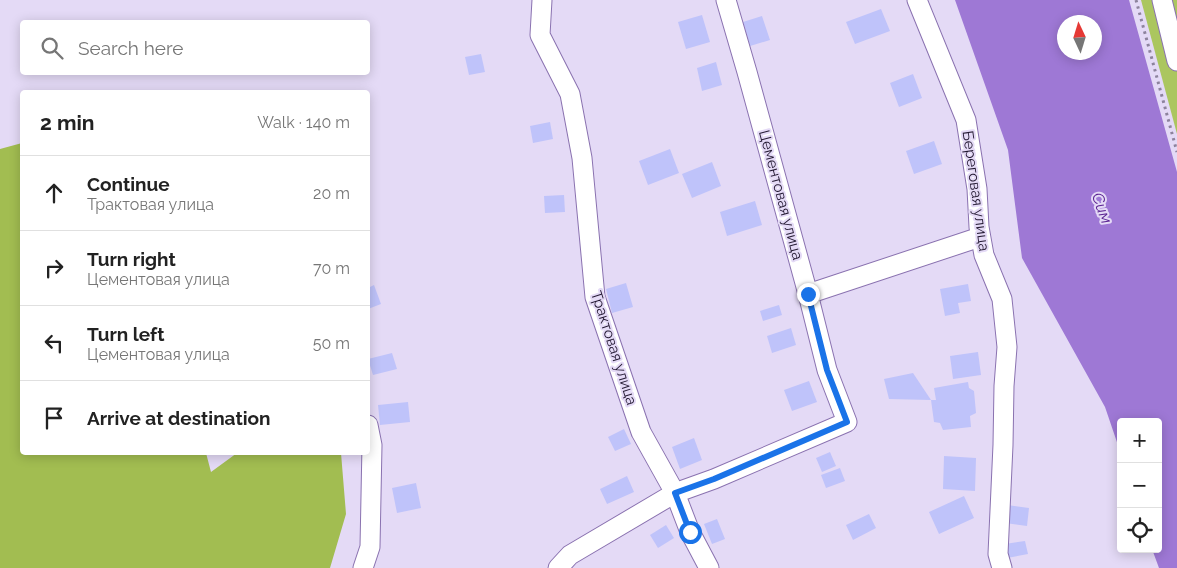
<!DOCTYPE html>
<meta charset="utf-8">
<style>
body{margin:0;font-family:Raleway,sans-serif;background:#f2f2f2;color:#222}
.controls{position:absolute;right:15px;bottom:15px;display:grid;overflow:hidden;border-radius:5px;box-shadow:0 2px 12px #0003}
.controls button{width:45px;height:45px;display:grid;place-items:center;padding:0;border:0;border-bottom:1px solid #e0e0e0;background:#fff;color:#222;font:25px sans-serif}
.compass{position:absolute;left:1057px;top:15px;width:45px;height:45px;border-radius:50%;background:#fff;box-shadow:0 2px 12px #0003;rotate:356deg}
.stop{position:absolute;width:15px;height:15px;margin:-11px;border:4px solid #1a73e8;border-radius:50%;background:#fff}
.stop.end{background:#1a73e8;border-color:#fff;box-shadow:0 1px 5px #0008}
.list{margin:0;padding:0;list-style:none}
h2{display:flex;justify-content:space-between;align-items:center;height:65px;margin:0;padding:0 20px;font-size:21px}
h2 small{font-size:16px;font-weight:400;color:#767676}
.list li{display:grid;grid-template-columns:32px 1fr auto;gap:15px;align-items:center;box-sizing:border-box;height:75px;padding:0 20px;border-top:1px solid #e0e0e0}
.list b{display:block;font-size:19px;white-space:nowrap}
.list p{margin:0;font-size:16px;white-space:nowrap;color:#767676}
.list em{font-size:16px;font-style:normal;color:#767676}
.icon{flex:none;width:28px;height:28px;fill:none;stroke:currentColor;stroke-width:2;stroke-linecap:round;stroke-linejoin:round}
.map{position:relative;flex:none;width:1177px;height:568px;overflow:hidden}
.search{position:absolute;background:#fff;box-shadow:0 2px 12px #0003;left:20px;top:20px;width:350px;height:55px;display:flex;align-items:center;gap:12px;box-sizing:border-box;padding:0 18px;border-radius:5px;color:#767676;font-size:19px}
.panel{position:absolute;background:#fff;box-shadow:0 2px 12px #0003;left:20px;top:90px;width:350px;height:365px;border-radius:5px}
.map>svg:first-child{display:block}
.green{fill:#abc65f}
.forest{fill:#a2bd51}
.water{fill:#9e78d5;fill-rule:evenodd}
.building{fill:#bfc3fa}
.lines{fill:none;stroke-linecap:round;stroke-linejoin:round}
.minor-casing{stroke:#8a72b0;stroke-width:21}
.path{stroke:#8d839d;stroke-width:3;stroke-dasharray:2.5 4;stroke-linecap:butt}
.minor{stroke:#fff;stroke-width:19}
.route{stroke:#1a73e8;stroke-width:6}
.labels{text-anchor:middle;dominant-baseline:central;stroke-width:4;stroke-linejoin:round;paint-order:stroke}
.street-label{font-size:15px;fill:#211730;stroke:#e4daf6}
.water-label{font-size:16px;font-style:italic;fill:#5b2492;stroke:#e4daf6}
</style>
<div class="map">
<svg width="1177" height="568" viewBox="0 0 1177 568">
<rect width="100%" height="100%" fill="#e4daf6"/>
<path class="green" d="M1141,0H1177V134Z"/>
<path class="forest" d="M22,143V452L206,453L211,472L237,453H341L346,514L330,568H0V149Z"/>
<path class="water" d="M955,0H1129L1177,172V568H1159L1152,549H1158V422H1121V454L1105,407L1022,258L1008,150ZM1064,22H1094V52H1064Z"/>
<g class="building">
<path d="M881,9L890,31L855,44L846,22Z"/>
<path d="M702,15L710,42L686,49L678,22Z"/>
<path d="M762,16L770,40L750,46L743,22Z"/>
<path d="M481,54L485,72L469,75L465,57Z"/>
<path d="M716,62L722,85L702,91L697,68Z"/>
<path d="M913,74L922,98L899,107L890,83Z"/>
<path d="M550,122L553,139L533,143L530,126Z"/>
<path d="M934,141L942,164L914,174L906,151Z"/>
<path d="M670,149L679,173L648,185L639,161Z"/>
<path d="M712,162L721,186L692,198L682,174Z"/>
<path d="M564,195L565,212L545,213L544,196Z"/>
<path d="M755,201L762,225L727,236L720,212Z"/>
<path d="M626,283L633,307L612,313L606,289Z"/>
<path d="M968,284L971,301L958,303L960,313L945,316L940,289Z"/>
<path d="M374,285L381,304L368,309V288Z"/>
<path d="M779,305L782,315L763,321L760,311Z"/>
<path d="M791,328L796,345L772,353L767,336Z"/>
<path d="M978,352L981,375L953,379L950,356Z"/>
<path d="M392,353L397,369L373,375L368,359Z"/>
<path d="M913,373L931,400L889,399L884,379Z"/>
<path d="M809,381L817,402L792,411L784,390Z"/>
<path d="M968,382L969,388L974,391L976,413L970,416L971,427L943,430L940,423L934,422L931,400H936L934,388Z"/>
<path d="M408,402L410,422L380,425L378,405Z"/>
<path d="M624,429L631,444L615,451L608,437Z"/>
<path d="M694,438L702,460L680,469L672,447Z"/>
<path d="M830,452L836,466L822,472L816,458Z"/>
<path d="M944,456L976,458L975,491L943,489Z"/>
<path d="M840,468L845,481L826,488L821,475Z"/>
<path d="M627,476L634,492L607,504L600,489Z"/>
<path d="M416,483L421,508L397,513L392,488Z"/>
<path d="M964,496L974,518L939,534L929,512Z"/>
<path d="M1007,505L1029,508L1027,526L1005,523Z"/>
<path d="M869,514L876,528L853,540L846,525Z"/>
<path d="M717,519L725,539L712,544L704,524Z"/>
<path d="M666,525L674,538L658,548L650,535Z"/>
<path d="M1025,541L1028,554L1007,558L1005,544Z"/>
</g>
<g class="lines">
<defs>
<g id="minor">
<path d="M542,0L540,35L570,94L582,158L595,297L641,432L675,493L690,532L709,568"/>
<path d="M917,0L966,120L977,189L979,227L984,255L1002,299L1007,347L1004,386L1003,445L998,554L1002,568"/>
<path d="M1162,0L1177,61"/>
<path d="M808,294L980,237"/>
<path d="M363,568L370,547L372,445L368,425"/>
<path d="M558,568L570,555L675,493L714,479L847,422L827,370L808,294L747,72L726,0"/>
</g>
</defs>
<use href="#minor" class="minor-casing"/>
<path class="path" d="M1136,0L1177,152"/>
<use href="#minor" class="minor"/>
</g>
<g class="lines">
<path class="route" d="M690,532L675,493L714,479L847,422L827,370L808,294"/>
</g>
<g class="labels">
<g class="street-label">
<text transform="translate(976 191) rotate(82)">Береговая улица</text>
<text transform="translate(781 195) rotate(75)">Цементовая улица</text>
<text transform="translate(614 348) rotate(72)">Трактовая улица</text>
</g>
<g class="water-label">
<text transform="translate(1102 208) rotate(70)">Сим</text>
</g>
</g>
</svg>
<div class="controls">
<button>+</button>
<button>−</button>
<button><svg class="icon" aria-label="locate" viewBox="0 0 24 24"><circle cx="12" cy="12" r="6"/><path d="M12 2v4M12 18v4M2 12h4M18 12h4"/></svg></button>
</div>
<svg class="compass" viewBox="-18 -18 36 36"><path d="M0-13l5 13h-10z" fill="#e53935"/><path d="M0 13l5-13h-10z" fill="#767676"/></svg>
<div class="stop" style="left:690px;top:532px"></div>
<div class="stop end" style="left:808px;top:294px"></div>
<div class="search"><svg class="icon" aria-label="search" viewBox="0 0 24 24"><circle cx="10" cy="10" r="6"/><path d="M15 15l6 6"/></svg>Search here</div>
<section class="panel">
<h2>2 min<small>Walk · 140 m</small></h2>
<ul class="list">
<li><svg class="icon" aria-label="ahead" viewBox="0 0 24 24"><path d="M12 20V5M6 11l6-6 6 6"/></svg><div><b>Continue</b><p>Трактовая улица</p></div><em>20 m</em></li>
<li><svg class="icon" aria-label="right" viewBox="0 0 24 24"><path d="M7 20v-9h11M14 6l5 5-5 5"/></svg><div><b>Turn right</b><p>Цементовая улица</p></div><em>70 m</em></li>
<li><svg class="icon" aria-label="left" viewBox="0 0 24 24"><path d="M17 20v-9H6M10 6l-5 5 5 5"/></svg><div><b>Turn left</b><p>Цементовая улица</p></div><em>50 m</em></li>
<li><svg class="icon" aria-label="arrive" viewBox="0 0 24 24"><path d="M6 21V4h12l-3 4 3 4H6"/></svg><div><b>Arrive at destination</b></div></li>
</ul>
</section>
</div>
